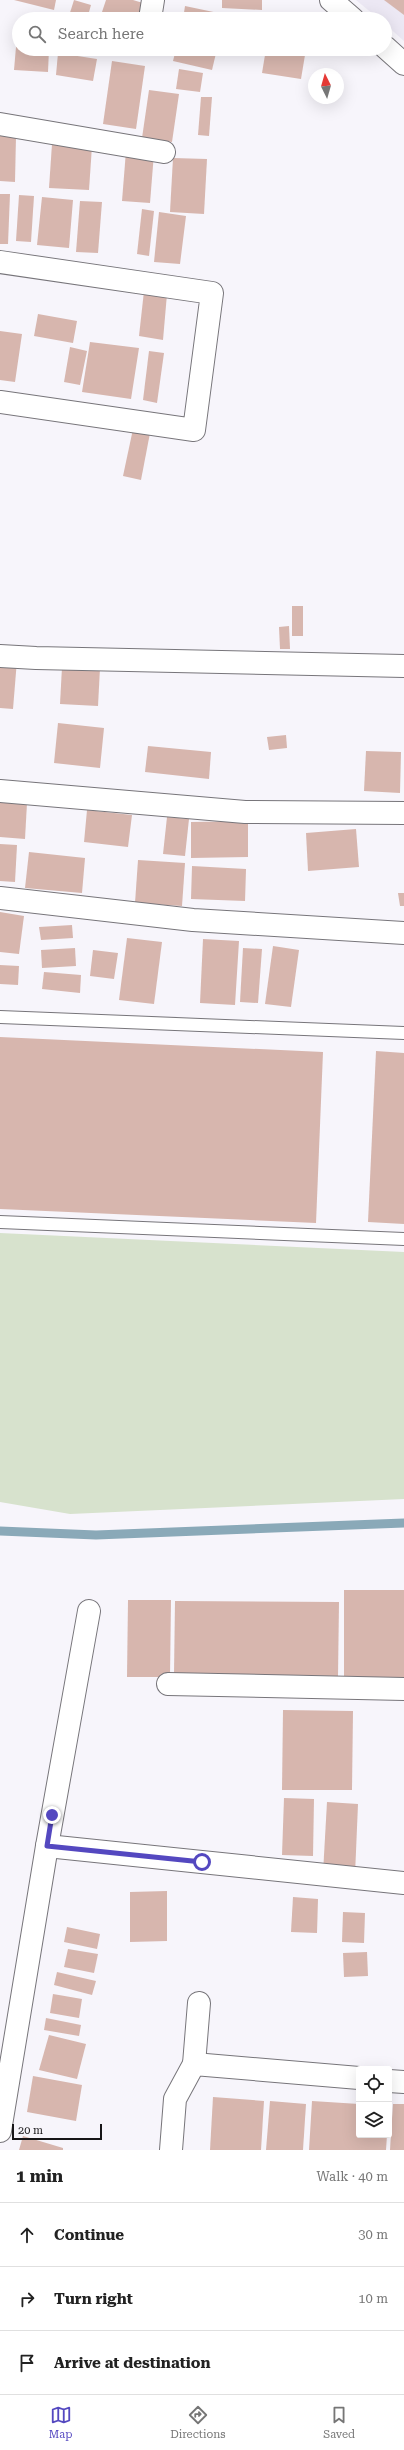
<!DOCTYPE html>
<meta charset="utf-8">
<style>
body{margin:0;font-family:"Roboto Serif",serif;background:#f6f6f6;color:#222}
.controls{position:absolute;right:12px;bottom:12px;display:grid;overflow:hidden;border-radius:4px;box-shadow:0 4px 16px #0002}
.controls button{width:36px;height:36px;display:grid;place-items:center;padding:0;border:0;border-bottom:1px solid #e0e0e0;background:#fff;color:#222;font:20px sans-serif}
.compass{position:absolute;left:308px;top:68px;width:36px;height:36px;border-radius:50%;background:#fff;box-shadow:0 4px 16px #0002;rotate:355deg}
.scale{position:absolute;left:12px;bottom:10px;width:90px;box-sizing:border-box;padding-left:4px;border:2px solid #171618;border-top:0;font-size:11px;line-height:14px;white-space:nowrap;color:#171618;-webkit-text-stroke:3px #f7f5fb;paint-order:stroke}
.stop{position:absolute;width:12px;height:12px;margin:-9px;border:3px solid #5448c0;border-radius:50%;background:#fff}
.stop.end{background:#5448c0;border-color:#fff;box-shadow:0 1px 4px #0008}
.list{margin:0;padding:0;list-style:none}
h2{display:flex;justify-content:space-between;align-items:center;height:52px;margin:0;padding:0 16px;font-size:17px}
h2 small{font-size:13px;font-weight:400;color:#767676}
.list li{display:grid;grid-template-columns:26px 1fr auto;gap:12px;align-items:center;box-sizing:border-box;height:64px;padding:0 16px;border-top:1px solid #e0e0e0}
.list b{display:block;font-size:15px;white-space:nowrap}
.list em{font-size:13px;font-style:normal;color:#767676}
.icon{flex:none;width:22px;height:22px;fill:none;stroke:currentColor;stroke-width:2;stroke-linecap:round;stroke-linejoin:round}
.map{position:relative;flex:none;width:404px;height:2150px;overflow:hidden}
.search{position:absolute;background:#fff;box-shadow:0 4px 16px #0002;left:12px;right:12px;top:12px;height:44px;display:flex;align-items:center;gap:10px;box-sizing:border-box;padding:0 14px;border-radius:22px;color:#767676;font-size:15px}
.sheet{height:244px;background:#fff}
nav{display:flex;justify-content:space-around;align-items:center;box-sizing:border-box;height:56px;border-top:1px solid #e0e0e0;background:#fff;font-size:11px;color:#767676}
nav a{display:grid;justify-items:center;gap:2px}
nav .on{color:#5448c0}
.map>svg:first-child{display:block}
.built{fill:#ece8f4}
.green{fill:#d7e2cd}
.lines{fill:none;stroke-linecap:round;stroke-linejoin:round}
.stream{stroke:#8aa9b8;stroke-width:9}
.building{fill:#d7b6ae}
.service-casing{stroke:#77757a;stroke-width:14}
.minor-casing{stroke:#77757a;stroke-width:24}
.tertiary-casing{stroke:#77757a;stroke-width:24}
.service{stroke:#fff;stroke-width:12}
.minor{stroke:#fff;stroke-width:22}
.tertiary{stroke:#fff;stroke-width:22}
.route{stroke:#5448c0;stroke-width:5}
</style>
<div class="map">
<svg width="404" height="2150" viewBox="0 0 404 2150">
<rect width="100%" height="100%" fill="#f7f5fb"/>
<path class="built" d="M356,0H404V41L385,24V19H379Z"/>
<path class="green" d="M0,1233L404,1252V1499L70,1514L0,1502Z"/>
<g class="lines">
<path class="stream" d="M0,1531L96,1535L404,1523"/>
</g>
<g class="building">
<path d="M14,0H56L54,10Z"/>
<path d="M74,0L91,5L87,19H68Z"/>
<path d="M106,0H133L143,3L138,19H127L102,12Z"/>
<path d="M222,0H262V10L222,8Z"/>
<path d="M384,0H404V15Z"/>
<path d="M185,6L242,18V19H183Z"/>
<path d="M16,47L49,49L48,72L14,70Z"/>
<path d="M176,49H217L212,70L173,61Z"/>
<path d="M266,49H306L301,79L262,73Z"/>
<path d="M58,53L97,59L93,81L56,75Z"/>
<path d="M112,61L145,66L136,129L103,124Z"/>
<path d="M179,69L203,73L200,92L176,89Z"/>
<path d="M149,90L179,94L172,142L142,138Z"/>
<path d="M201,97H212L209,136L198,135Z"/>
<path d="M0,136H16L15,182L0,181Z"/>
<path d="M52,144L92,146L89,190L49,188Z"/>
<path d="M126,151L154,153L150,203L122,201Z"/>
<path d="M173,158L207,159L204,214L170,212Z"/>
<path d="M0,194H10L8,244H0Z"/>
<path d="M19,195L34,196L31,242L16,241Z"/>
<path d="M42,197L73,200L69,248L37,245Z"/>
<path d="M80,201L102,202L98,253L76,252Z"/>
<path d="M142,209L154,211L149,256L137,254Z"/>
<path d="M159,212L186,216L180,264L154,262Z"/>
<path d="M144,291L167,294L163,340L139,336Z"/>
<path d="M38,314L77,321L73,343L34,336Z"/>
<path d="M0,331L22,334L15,382L0,380Z"/>
<path d="M90,342L139,348L131,399L82,392Z"/>
<path d="M70,347L87,351L80,385L64,382Z"/>
<path d="M149,351L164,353L157,403L143,400Z"/>
<path d="M133,429L150,433L141,480L123,476Z"/>
<rect x="292" y="606" width="11" height="30"/>
<path d="M289,626L290,649H280L279,627Z"/>
<path d="M0,658L17,660L13,709L0,708Z"/>
<path d="M62,667L100,668L98,706L60,704Z"/>
<path d="M58,723L104,728L100,768L54,763Z"/>
<path d="M286,735L287,748L269,750L267,737Z"/>
<path d="M148,746L211,752L209,779L145,772Z"/>
<path d="M366,751L401,752L400,793L364,791Z"/>
<path d="M0,802L27,803L25,839L0,837Z"/>
<path d="M87,810L132,815L128,847L84,842Z"/>
<path d="M167,817L189,819L185,856L163,854Z"/>
<path d="M248,821V857L191,858V822Z"/>
<path d="M356,829L359,867L308,871L306,833Z"/>
<path d="M0,844L17,845L15,882L0,881Z"/>
<path d="M29,852L85,858L82,893L25,888Z"/>
<path d="M138,860L185,863L182,906L135,903Z"/>
<path d="M192,866L246,869L245,901L191,899Z"/>
<path d="M398,893H404V906H400Z"/>
<path d="M0,912L24,916L19,954L0,952Z"/>
<path d="M72,925L73,938L41,940L39,927Z"/>
<path d="M127,938L162,942L154,1004L119,1000Z"/>
<path d="M203,939L239,941L235,1005L200,1003Z"/>
<path d="M273,946L299,950L291,1007L265,1004Z"/>
<path d="M75,948L76,966L42,968L41,950Z"/>
<path d="M243,948L262,949L258,1003L240,1002Z"/>
<path d="M93,950L118,953L114,979L90,976Z"/>
<path d="M0,965L19,966L18,985L0,984Z"/>
<path d="M44,972L81,975L80,993L42,989Z"/>
<path d="M0,1037L323,1052L316,1223L0,1209Z"/>
<path d="M376,1051L404,1053V1224L368,1222Z"/>
<path d="M344,1590H404V1677L344,1678Z"/>
<path d="M128,1600H171L170,1677H127Z"/>
<path d="M175,1601L339,1602L338,1676L174,1674Z"/>
<path d="M283,1710L353,1711L352,1790H282Z"/>
<path d="M284,1798L314,1799L313,1856L282,1855Z"/>
<path d="M327,1802L358,1804L355,1875L323,1873Z"/>
<path d="M167,1891V1941L130,1942V1892Z"/>
<path d="M293,1897L318,1899L317,1933L291,1932Z"/>
<path d="M343,1912L365,1913L364,1943L342,1942Z"/>
<path d="M67,1927L100,1934L97,1949L64,1942Z"/>
<path d="M68,1949L98,1954L94,1973L64,1967Z"/>
<path d="M367,1952L368,1976L344,1977L343,1953Z"/>
<path d="M57,1972L96,1981L92,1995L54,1985Z"/>
<path d="M53,1994L82,1999L79,2018L50,2013Z"/>
<path d="M46,2018L81,2025L79,2036L44,2030Z"/>
<path d="M49,2035L86,2044L77,2079L39,2070Z"/>
<path d="M33,2076L82,2085L76,2121L27,2112Z"/>
<path d="M213,2097L264,2101L261,2150H210Z"/>
<path d="M270,2101L306,2104L303,2150H266Z"/>
<path d="M312,2101L359,2104V2135H387L386,2150H309Z"/>
<path d="M393,2104H404V2150H390Z"/>
<path d="M23,2136L63,2148V2150H19Z"/>
</g>
<g class="lines">
<defs>
<g id="service">
<path d="M0,1017L404,1033"/>
<path d="M0,1222L404,1239"/>
</g>
<g id="minor">
<path d="M150,19L153,0"/>
<path d="M0,124L164,152"/>
<path d="M0,262L212,293L194,430L0,402"/>
<path d="M0,656L36,658L404,666"/>
<path d="M0,791L245,812L404,813"/>
<path d="M0,898L193,920L404,933"/>
<path d="M168,1684L404,1689"/>
<path d="M47,1846L404,1883"/>
<path d="M194,2064L199,2003"/>
<path d="M389,2081L404,2082"/>
<path d="M0,2131L47,1846L89,1611"/>
<path d="M171,2150L175,2099L194,2064L359,2078"/>
</g>
<g id="tertiary">
<path d="M331,0L353,19"/>
<path d="M385,47L404,64"/>
</g>
</defs>
<use href="#service" class="service-casing"/>
<use href="#minor" class="minor-casing"/>
<use href="#tertiary" class="tertiary-casing"/>
<use href="#service" class="service"/>
<use href="#minor" class="minor"/>
<use href="#tertiary" class="tertiary"/>
</g>
<g class="lines">
<path class="route" d="M52,1815L47,1846L202,1862"/>
</g>
</svg>
<div class="controls">
<button><svg class="icon" aria-label="locate" viewBox="0 0 24 24"><circle cx="12" cy="12" r="6"/><path d="M12 2v4M12 18v4M2 12h4M18 12h4"/></svg></button>
<button><svg class="icon" aria-label="layers" viewBox="0 0 24 24"><path d="M12 4l9 5-9 5-9-5zM3 14l9 5 9-5"/></svg></button>
</div>
<svg class="compass" viewBox="-18 -18 36 36"><path d="M0-13l5 13h-10z" fill="#e53935"/><path d="M0 13l5-13h-10z" fill="#767676"/></svg>
<div class="scale">20 m</div>
<div class="stop" style="left:202px;top:1862px"></div>
<div class="stop end" style="left:52px;top:1815px"></div>
<div class="search"><svg class="icon" aria-label="search" viewBox="0 0 24 24"><circle cx="10" cy="10" r="6"/><path d="M15 15l6 6"/></svg>Search here</div>
</div>
<section class="sheet">
<h2>1 min<small>Walk · 40 m</small></h2>
<ul class="list">
<li><svg class="icon" aria-label="ahead" viewBox="0 0 24 24"><path d="M12 20V5M6 11l6-6 6 6"/></svg><div><b>Continue</b></div><em>30 m</em></li>
<li><svg class="icon" aria-label="right" viewBox="0 0 24 24"><path d="M7 20v-9h11M14 6l5 5-5 5"/></svg><div><b>Turn right</b></div><em>10 m</em></li>
<li><svg class="icon" aria-label="arrive" viewBox="0 0 24 24"><path d="M6 21V4h12l-3 4 3 4H6"/></svg><div><b>Arrive at destination</b></div></li>
</ul>
</section>
<nav>
<a class="on"><svg class="icon" aria-label="map" viewBox="0 0 24 24"><path d="M3 6l6-2 6 2 6-2v14l-6 2-6-2-6 2zM9 4v14M15 6v14"/></svg>Map</a>
<a><svg class="icon" aria-label="directions" viewBox="0 0 24 24"><path d="M12 3l9 9-9 9-9-9zM9 14v-3h6M13 9l2 2-2 2"/></svg>Directions</a>
<a><svg class="icon" aria-label="saved" viewBox="0 0 24 24"><path d="M7 4h10v16l-5-4-5 4z"/></svg>Saved</a>
</nav>
